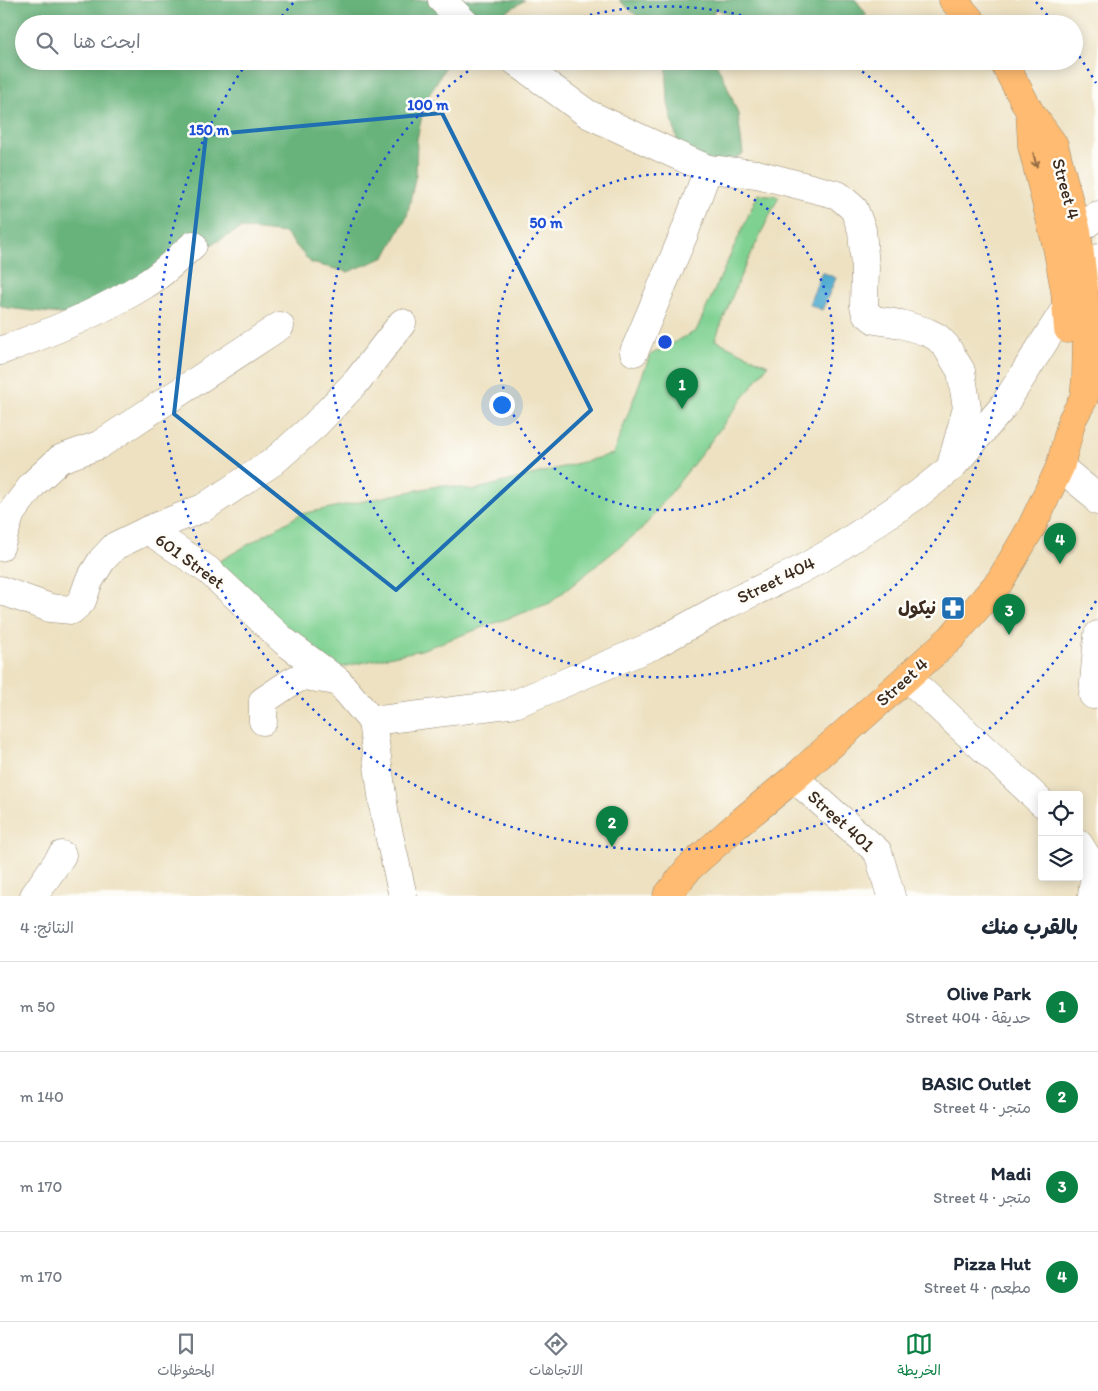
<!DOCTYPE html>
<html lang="ar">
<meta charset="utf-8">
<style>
body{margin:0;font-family:Itim,"Playpen Sans Arabic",sans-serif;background:#f2f2f3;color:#1f2937;direction:rtl}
.controls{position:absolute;right:15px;bottom:15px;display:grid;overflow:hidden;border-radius:5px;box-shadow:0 2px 12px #0003}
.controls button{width:45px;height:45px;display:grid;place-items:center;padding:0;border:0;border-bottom:1px solid #e0e1e3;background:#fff;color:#1f2937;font:25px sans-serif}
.you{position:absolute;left:501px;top:404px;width:18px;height:18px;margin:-12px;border:4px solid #fff;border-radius:50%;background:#1a73e8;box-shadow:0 0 0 8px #1a73e833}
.badge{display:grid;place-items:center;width:32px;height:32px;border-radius:50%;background:#0b8043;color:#fff;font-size:16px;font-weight:700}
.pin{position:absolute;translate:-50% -41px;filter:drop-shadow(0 1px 2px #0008)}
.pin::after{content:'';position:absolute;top:26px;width:18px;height:15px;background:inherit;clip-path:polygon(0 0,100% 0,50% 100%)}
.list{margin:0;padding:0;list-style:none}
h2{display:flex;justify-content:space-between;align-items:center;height:65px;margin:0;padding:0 20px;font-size:21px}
h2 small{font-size:16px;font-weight:400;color:#747a83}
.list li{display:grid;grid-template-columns:32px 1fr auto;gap:15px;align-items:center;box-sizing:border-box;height:90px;padding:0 20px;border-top:1px solid #e0e1e3}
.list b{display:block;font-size:19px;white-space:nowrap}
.list p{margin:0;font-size:16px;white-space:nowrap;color:#747a83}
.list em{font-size:16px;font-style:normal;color:#747a83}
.icon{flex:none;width:28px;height:28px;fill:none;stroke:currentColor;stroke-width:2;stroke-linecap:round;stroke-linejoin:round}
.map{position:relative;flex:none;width:1098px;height:896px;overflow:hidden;direction:ltr}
.search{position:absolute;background:#fff;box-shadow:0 2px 12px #0003;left:15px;right:15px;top:15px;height:55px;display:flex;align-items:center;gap:12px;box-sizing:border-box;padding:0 18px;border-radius:28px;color:#747a83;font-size:19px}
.sheet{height:425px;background:#fff}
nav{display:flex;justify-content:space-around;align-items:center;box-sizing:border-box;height:70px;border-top:1px solid #e0e1e3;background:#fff;font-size:14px;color:#747a83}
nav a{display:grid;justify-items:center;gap:2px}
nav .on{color:#0b8043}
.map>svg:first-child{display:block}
.green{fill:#7fd192;stroke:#5d7e58}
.forest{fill:#67b37c;stroke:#516e4d}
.water{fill:#51accf;stroke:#466b76}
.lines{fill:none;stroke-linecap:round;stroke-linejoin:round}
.minor-casing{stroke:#948670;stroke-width:29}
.major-casing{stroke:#948670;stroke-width:29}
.minor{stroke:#fff;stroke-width:28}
.major{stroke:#febb71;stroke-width:28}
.oneway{stroke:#936b43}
.marked{fill:none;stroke:#1f6fb2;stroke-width:4;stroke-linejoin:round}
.ring{fill:none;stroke:#1d4ed8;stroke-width:2.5;stroke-dasharray:2.5 5}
.labels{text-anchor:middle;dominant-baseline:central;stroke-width:5;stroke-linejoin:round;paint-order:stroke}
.street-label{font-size:18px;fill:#3b2a1e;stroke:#fdfcf7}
.poi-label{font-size:18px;font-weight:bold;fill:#3b2a1e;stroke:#fdfcf7;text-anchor:end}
.centre{fill:#1d4ed8;stroke:#fdfcf7;stroke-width:2.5}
.ring-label{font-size:15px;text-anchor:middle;font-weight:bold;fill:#1d4ed8;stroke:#fdfcf7;stroke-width:5;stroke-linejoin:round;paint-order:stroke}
</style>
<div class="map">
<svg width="1098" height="896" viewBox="0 0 1098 896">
<rect width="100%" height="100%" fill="#fdfcf7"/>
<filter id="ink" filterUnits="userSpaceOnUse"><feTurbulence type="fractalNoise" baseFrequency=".02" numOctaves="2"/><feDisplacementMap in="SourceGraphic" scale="10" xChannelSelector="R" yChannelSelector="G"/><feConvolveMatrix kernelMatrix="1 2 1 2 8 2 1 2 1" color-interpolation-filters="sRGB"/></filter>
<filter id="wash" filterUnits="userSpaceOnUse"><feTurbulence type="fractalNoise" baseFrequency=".0096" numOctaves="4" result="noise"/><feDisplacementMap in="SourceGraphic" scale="20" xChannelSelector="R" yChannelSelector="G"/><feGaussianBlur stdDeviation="1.12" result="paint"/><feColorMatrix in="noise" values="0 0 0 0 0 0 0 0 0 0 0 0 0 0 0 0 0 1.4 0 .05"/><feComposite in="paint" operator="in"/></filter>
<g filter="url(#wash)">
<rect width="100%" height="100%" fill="#ede1c1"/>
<path class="green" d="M758,194L779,196L740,277L715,340L768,365L702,453L643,528L550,603L421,650L327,670L218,562L301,514L442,485L474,490L613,454L650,355L696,331Z"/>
<g class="forest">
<path d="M0,0H525L506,12L495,24H24V61H452L446,66L425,102L417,139L416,174L407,216L385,257L348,272L311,263L285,233L242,228L201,250L87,317L7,308L0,305Z"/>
<path d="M619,0H856L867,15L841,24H747L715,8L711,24H646Z"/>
<path d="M666,61H715L726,83L738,114L743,154L708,173L678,144L668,103Z"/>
</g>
<path class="water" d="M822,272L836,278L822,310L809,304Z"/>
</g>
<g filter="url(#ink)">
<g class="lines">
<defs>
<g id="minor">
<path d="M442,0L466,24"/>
<path d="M515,61L588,114L672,153L708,169L757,174L838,195L854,209L862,230L865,267L864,306L866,313L875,320L901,324L927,332L937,337L946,346L961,371L967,408L952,462"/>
<path d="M1061,244L1098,215"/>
<path d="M0,351C50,333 101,312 146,284C163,274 178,258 193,245"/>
<path d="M634,352L684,234L708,169"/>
<path d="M1060,467L1094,495L1098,501"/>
<path d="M148,530L203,508L273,462L316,424L357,381L402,323"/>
<path d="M0,547L11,513L34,483L60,459L99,445L280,326"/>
<path d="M0,590L50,608L72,610L82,601L89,581L102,560L115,546L148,530L208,570L284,641L338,681L372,721"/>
<path d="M908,678L1042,803"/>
<path d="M1093,695L1098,635"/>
<path d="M263,721V701L291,682L303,676L337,681"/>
<path d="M372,721L517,703L654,645L724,606L800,570L835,550L917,495L951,468L1002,408L1067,306L1084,288L1098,258"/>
<path d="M372,721L385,817L403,896"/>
<path d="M794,778L878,852L891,896"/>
<path d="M1079,844L1095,870L1092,896"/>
<path d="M34,896L62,855"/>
</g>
<g id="major">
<path d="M953,0L974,24"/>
<path d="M1030,112L1032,146L1057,247L1065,291L1068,329"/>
<path d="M667,896L689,868L737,825L794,778L951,638L1000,581L1031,528L1060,467L1072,420L1084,398L1086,378L1087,334L1084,288L1077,231L1054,145L1030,112L1003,61"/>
</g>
</defs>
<use href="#minor" class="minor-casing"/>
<use href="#major" class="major-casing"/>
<use href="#minor" class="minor"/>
<use href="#major" class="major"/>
</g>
<defs><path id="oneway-shaft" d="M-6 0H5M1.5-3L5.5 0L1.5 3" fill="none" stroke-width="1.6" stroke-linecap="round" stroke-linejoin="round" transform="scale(1.25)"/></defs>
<use class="oneway" href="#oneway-shaft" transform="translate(1035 160) rotate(77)"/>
</g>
<path class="marked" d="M442,113L591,410L396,590L174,414L206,135Z"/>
<g class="ring">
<circle cx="665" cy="342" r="168"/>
<path d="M561 23A335 335 0 0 1 769 23M850 63A335 335 0 1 1 480 63"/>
<path d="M1096 601A503 503 0 1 1 246 64M277 22A503 503 0 0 1 294 2M1036 2A503 503 0 0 1 1053 22M1075 50A503 503 0 0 1 1096 83"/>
</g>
<defs>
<symbol id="pharmacy-square" viewBox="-11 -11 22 22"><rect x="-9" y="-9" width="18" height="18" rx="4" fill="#1f6fb2" stroke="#fdfcf7"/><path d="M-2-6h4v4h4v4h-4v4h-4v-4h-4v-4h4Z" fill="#fff"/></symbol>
</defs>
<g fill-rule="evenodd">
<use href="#pharmacy-square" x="939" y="594" width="28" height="28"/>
</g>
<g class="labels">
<g class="street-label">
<text transform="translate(1066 189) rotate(75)">Street 4</text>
<text transform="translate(190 561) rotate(36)">601 Street</text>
<text transform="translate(776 580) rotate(-26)">Street 404</text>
<text transform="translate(902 682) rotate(-42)">Street 4</text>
<text transform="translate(841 821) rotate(42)">Street 401</text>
</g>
<g class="poi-label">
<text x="936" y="608">نيكول</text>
</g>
</g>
<circle cx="665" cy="342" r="8" class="centre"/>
<g class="ring-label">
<text x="428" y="110">100 m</text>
<text x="209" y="135">150 m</text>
<text x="546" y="228">50 m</text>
</g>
</svg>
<div class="controls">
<button><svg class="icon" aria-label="locate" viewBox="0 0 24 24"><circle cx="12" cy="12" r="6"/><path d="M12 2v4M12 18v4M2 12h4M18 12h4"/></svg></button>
<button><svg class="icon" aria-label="layers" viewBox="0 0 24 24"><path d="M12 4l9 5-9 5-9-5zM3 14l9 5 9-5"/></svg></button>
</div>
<div class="you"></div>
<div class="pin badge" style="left:682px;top:409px">1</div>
<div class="pin badge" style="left:612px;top:847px">2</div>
<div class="pin badge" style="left:1009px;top:635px">3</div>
<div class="pin badge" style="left:1060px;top:564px">4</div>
<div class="search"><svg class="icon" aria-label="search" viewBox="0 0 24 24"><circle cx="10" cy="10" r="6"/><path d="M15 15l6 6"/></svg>ابحث هنا</div>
</div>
<section class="sheet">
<h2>بالقرب منك<small>النتائج: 4</small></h2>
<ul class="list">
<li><span class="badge">1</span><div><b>Olive Park</b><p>حديقة · Street 404</p></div><em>50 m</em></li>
<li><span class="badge">2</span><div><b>BASIC Outlet</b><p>متجر · Street 4</p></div><em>140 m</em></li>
<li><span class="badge">3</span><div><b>Madi</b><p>متجر · Street 4</p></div><em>170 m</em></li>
<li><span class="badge">4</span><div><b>Pizza Hut</b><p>مطعم · Street 4</p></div><em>170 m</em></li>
</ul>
</section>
<nav>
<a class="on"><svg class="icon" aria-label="map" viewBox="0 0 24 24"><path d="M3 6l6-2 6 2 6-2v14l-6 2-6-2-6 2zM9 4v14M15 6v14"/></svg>الخريطة</a>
<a><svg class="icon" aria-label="directions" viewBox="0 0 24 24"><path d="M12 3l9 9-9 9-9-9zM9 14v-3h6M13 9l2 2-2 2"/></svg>الاتجاهات</a>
<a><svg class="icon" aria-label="saved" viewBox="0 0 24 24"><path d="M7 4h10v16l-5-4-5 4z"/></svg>المحفوظات</a>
</nav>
